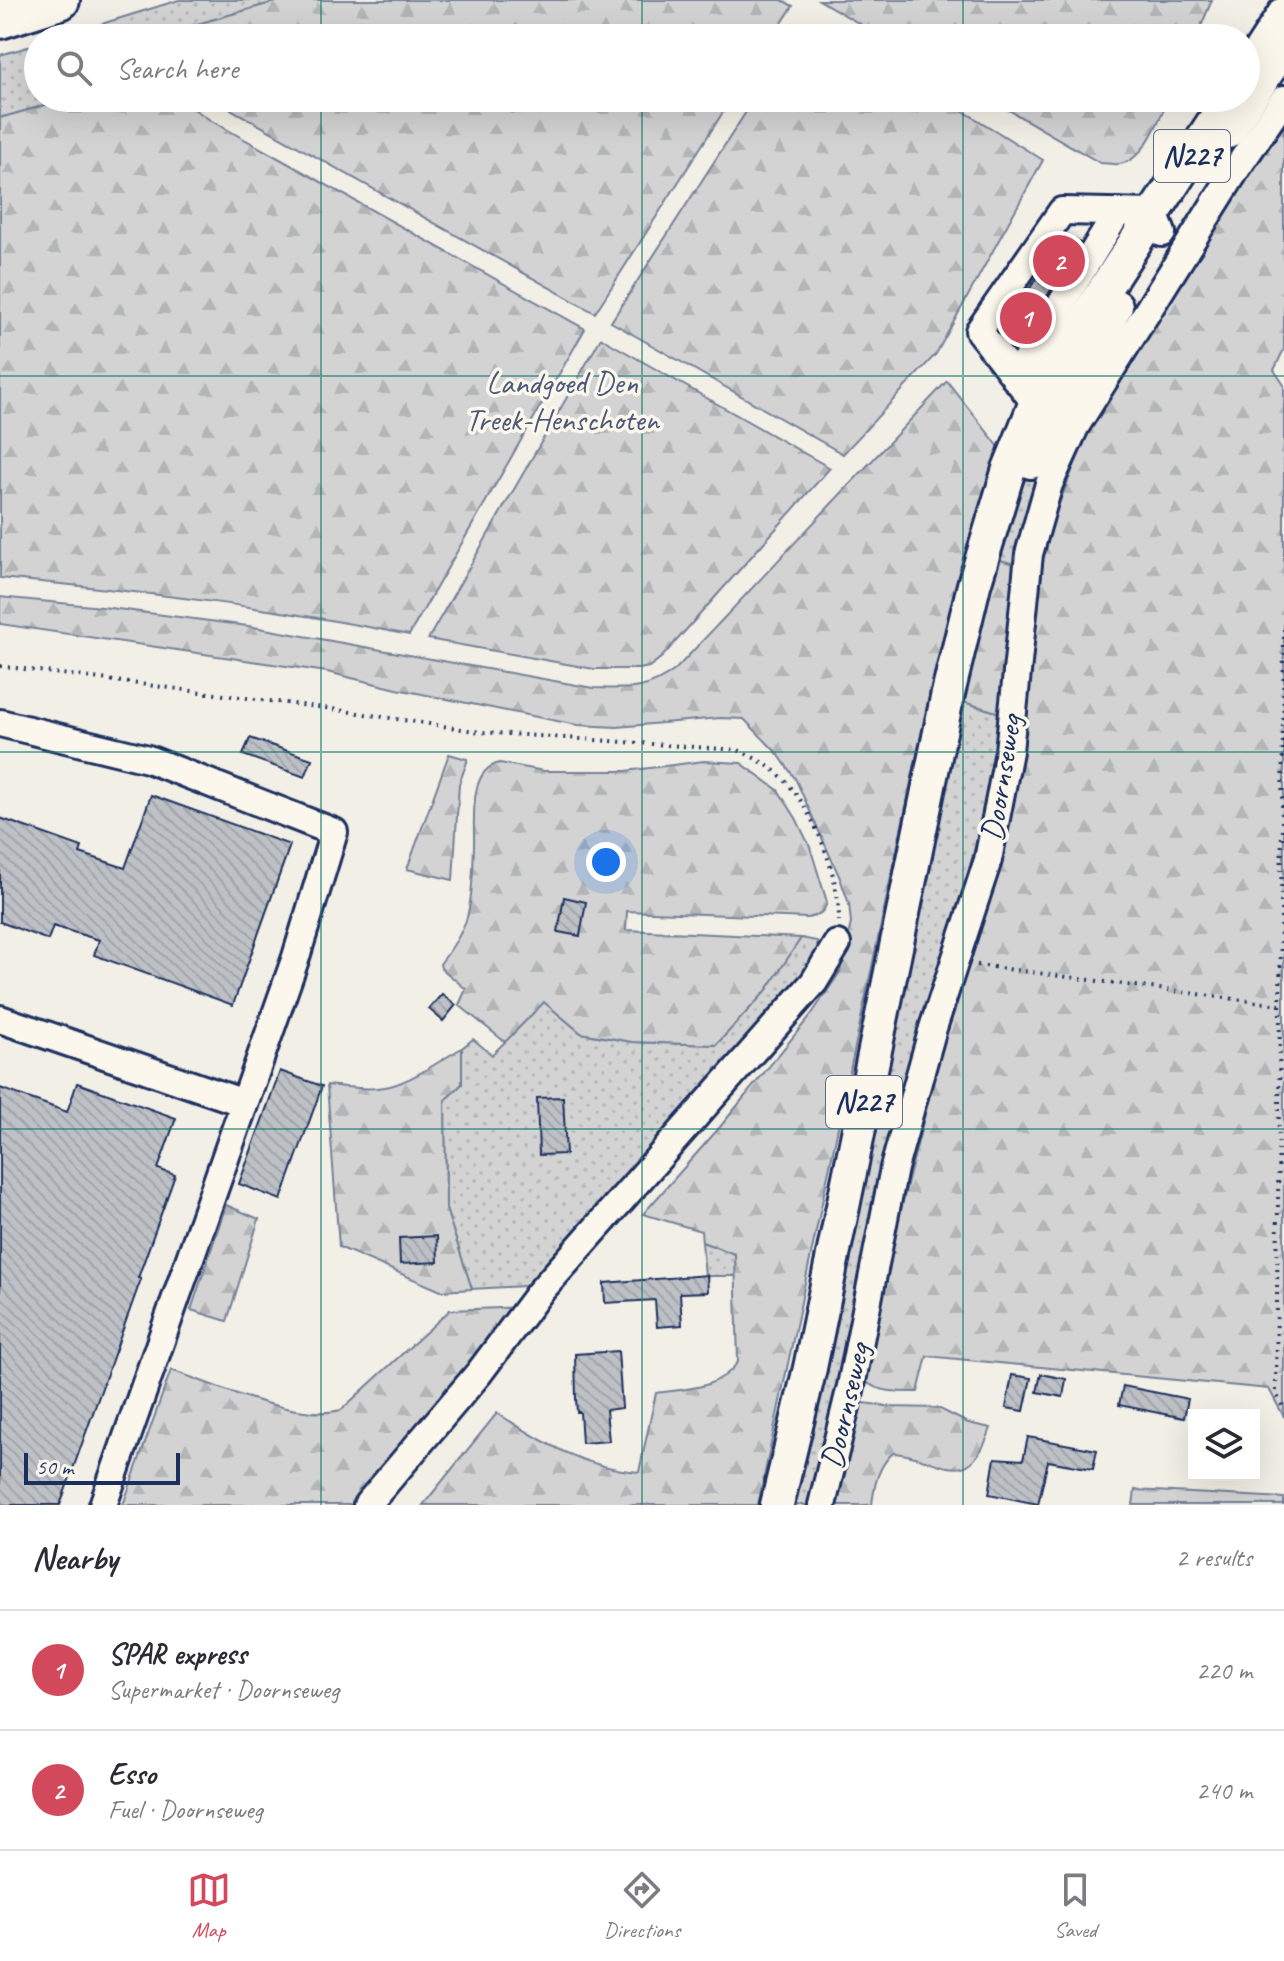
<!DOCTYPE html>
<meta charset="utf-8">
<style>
body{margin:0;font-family:Caveat,sans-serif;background:#f2f2f3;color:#2b2b33}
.controls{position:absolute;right:24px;bottom:24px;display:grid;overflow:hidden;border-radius:0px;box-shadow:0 8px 32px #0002}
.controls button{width:72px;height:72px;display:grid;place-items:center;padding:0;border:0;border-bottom:2px solid #e1e1e2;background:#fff;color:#2b2b33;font:40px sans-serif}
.scale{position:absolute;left:24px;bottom:20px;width:156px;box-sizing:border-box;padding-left:8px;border:4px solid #1b2f5e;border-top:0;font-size:22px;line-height:28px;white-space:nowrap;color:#1b2f5e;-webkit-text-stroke:6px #fbf7ec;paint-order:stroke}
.you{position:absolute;left:606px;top:862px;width:28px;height:28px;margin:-20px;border:6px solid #fff;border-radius:50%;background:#1a73e8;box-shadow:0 0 0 12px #1a73e833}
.badge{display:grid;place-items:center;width:52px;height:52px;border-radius:50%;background:#d1495b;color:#fff;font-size:26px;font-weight:700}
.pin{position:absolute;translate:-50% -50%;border:4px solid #fff;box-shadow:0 2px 8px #0006}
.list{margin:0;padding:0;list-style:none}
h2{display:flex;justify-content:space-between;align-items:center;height:104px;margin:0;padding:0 32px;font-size:34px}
h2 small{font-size:26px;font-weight:400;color:#7c7c81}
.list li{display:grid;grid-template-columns:52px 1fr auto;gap:24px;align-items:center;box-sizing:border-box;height:120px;padding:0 32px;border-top:2px solid #e1e1e2}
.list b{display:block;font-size:30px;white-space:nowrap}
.list p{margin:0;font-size:26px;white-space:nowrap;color:#7c7c81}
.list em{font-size:26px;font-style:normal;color:#7c7c81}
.icon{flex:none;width:44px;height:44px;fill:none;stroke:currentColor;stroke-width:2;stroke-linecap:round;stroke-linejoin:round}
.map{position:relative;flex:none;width:1284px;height:1505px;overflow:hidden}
.search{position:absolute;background:#fff;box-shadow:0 8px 32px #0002;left:24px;right:24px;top:24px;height:88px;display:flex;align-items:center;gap:20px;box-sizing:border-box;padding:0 28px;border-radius:44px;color:#7c7c81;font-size:30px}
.sheet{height:344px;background:#fff}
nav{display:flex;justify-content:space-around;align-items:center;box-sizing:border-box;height:112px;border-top:2px solid #e1e1e2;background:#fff;font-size:22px;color:#7c7c81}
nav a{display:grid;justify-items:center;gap:4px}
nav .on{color:#d1495b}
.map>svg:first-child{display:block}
.green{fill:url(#green-dots);stroke:#768198;stroke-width:2}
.forest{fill:url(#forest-firs);stroke:#768198;stroke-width:2}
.building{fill:url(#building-back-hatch);stroke:#1b2f5e;stroke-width:2}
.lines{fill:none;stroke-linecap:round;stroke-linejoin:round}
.minor-casing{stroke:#1b2f5e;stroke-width:32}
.major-casing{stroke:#1b2f5e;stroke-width:38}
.highway-casing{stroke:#1b2f5e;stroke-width:44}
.path{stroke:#1b2f5e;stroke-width:4;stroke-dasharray:2 6;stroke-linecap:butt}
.minor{stroke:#fbf7ec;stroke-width:26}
.major{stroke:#fbf7ec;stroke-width:32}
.highway{stroke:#fbf7ec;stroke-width:38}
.grid{fill:none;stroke:#0f766e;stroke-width:2;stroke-opacity:0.55}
.labels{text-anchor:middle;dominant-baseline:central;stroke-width:7;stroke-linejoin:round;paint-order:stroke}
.shield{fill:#fbf7ec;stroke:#5e6b89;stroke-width:2}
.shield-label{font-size:30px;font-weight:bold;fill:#1b2f5e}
.park-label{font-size:32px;fill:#49587b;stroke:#fbf7ec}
.street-label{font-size:32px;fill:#1b2f5e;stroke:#fbf7ec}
</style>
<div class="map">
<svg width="1284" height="1505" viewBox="0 0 1284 1505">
<defs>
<pattern id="green-dots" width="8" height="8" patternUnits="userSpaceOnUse" patternTransform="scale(2)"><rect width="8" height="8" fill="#d2d3d2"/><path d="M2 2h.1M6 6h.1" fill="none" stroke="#b4b5b7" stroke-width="1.8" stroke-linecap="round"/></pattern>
<pattern id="forest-firs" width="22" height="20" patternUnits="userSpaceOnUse" patternTransform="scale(2)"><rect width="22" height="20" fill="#d2d3d2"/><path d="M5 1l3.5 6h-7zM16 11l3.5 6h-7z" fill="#b4b5b7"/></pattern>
<pattern id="building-back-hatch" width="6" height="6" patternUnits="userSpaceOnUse" patternTransform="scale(2)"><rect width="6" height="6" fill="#bdc0c4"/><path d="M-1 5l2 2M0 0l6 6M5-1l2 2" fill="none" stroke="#a2a5ab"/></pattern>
</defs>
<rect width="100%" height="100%" fill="#f2efe6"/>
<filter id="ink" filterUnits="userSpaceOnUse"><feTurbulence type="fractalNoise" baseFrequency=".0125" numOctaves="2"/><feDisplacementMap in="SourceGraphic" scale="16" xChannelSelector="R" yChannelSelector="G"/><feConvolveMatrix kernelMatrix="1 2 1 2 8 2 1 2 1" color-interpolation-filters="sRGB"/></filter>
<g filter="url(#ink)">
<g class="green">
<path d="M179,0H282L173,31L165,38H56Z"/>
<path d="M38,44V98H70L0,118V55Z"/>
<path d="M1062,393L1018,565L996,559L1012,511Z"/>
<path d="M957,700L1000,713C990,819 953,917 927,1020C885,1181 847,1343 808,1505H784Z"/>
<path d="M801,938L817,941L818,956L810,971L542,1285L472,1289L446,1209L445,1100L462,1084V1048L473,1039L492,1055L544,1002L581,1033L632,1042L716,1045L766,991Z"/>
<path d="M702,1242L735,1254L736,1276H705Z"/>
</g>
<g class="forest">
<path d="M282,0H782L793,6L772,38H165L173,31Z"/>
<path d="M819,0H1212L1196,38H884Z"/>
<path d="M70,98H187L181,100L210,120L585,329L409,635C274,607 137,591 0,578V118Z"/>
<path d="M211,98H732L595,313Z"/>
<path d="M755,98H942L1043,160L936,354L843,454L611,322Z"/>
<path d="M988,98H1169C1159,119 1146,159 1120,164C1114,165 1106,163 1100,163Z"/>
<path d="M1284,115V349L1274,370L1284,385V1417L1269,1389L927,1356L918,1392C899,1392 882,1393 866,1382L864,1373L892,1244L961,972L1041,548L1098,407Z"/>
<path d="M601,338L830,468L662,657L649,667L639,669H594L428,639Z"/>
<path d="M947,381L1003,452L954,594L934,674L758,1505H423L497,1413C542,1442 584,1468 639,1472L656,1393C687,1389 719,1389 738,1362L735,1254L702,1242L701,1231L643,1214L720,1127L811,1015L840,972L851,923L849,904L840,878L796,780L778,754L744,719L720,718L617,727L577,725L397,689L327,672L0,624V597L102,607L248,626L593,688C627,689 646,692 675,670Z"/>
<path d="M996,559L1018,565L1007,628L1000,713L957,700Z"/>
<path d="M449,754L467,759V762L459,784L453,880L407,869Z"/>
<path d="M704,761L741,763L778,790L796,818L810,847L827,902C824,913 819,915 808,918L627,911L626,930L801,938L766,991L716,1045L632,1042L581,1033L544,1002L505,1042L459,1005L466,989L441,968L440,964C452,948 466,929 469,908C473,888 473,867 474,846C475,822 467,769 500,763L544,771H626Z"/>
<path d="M462,1048V1084L445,1100L446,1209L472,1289L441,1291L339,1247L327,1085C347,1087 370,1091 390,1086C415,1079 439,1061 462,1048Z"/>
<path d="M226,1205L259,1219L227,1321L191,1310Z"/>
<path d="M524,1307L354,1505H123L171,1370C215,1385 296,1422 341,1410L450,1310Z"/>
<path d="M864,1403L893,1407L938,1408L968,1423L991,1428C967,1498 939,1455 893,1453C878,1466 874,1486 872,1505H831L856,1406Z"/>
<path d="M1135,1490L1284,1498V1505H1133Z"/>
</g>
<g class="building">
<path d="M1066,234L1080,243L1025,332L1008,321Z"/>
<path d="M250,738L312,759L305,777L243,755Z"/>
<path d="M151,795L290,845L233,1005L94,955L99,940L53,926L48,940L0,922V818L82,847L80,853L125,868Z"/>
<path d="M564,897L586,902L580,936L558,932Z"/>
<path d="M442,994L456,1005L443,1021L429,1009Z"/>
<path d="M280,1071L322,1086L281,1200L239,1184Z"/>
<path d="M77,1083L176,1118L158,1169L175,1175L138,1278L141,1279L60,1505H0V1088L67,1112Z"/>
<path d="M563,1097L566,1154L539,1155L537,1098Z"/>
<path d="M437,1236L438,1262L400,1264L399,1238Z"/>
<path d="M707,1275L708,1292L680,1293L682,1325L657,1327L655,1300L605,1303L604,1283Z"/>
<path d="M618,1351L622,1408L606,1410L609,1441L582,1443L580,1412H577L576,1399L575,1354Z"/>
<path d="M1041,1374L1066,1379L1063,1397L1037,1392Z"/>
<path d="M1012,1375L1031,1378L1024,1411L1006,1408Z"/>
<path d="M1123,1386L1188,1399L1184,1418L1119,1405Z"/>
<path d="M1028,1437L1097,1450L1093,1469L1048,1461L1038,1504L989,1494L995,1458L1023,1460Z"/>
</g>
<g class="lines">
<defs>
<g id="minor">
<path d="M1015,378L1118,212"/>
<path d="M1052,403L1036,404L979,331L1062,211L1154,213L1162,233"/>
<path d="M0,723L148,759L334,832L296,957L103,1505"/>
<path d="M0,1019L244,1103"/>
<path d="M367,1505L479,1373L539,1293L814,982L837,944"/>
<path d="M822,1505L851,1386L894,1168L933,1028L988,860L1009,751L1029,554L1049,484L1075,427L1237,168L1284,99"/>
</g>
<g id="major">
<path d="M1253,62L1284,14"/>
<path d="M1227,132L1284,47"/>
<path d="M1031,462L1116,306"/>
<path d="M777,1505L810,1368L947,698L974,585L1009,469L1044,382L1229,98"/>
</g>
<path id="highway" d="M0,19L60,0"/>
</defs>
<use href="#minor" class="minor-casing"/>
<use href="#major" class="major-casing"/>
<use href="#highway" class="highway-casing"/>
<g class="path">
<path d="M1284,629L1276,1393L1284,1409"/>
<path d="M0,666L332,709L481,732L738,750C749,755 761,761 771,768C810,796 840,874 839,921"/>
<path d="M977,965L1280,1005"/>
</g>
<use href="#minor" class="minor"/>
<use href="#major" class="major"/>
<use href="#highway" class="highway"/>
</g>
</g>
<path class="grid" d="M321,0V38M642,0V38M963,0V38M321,98V1505M642,98V1505M963,98V1505M0,376H1284M0,752H1284M0,1129H1284"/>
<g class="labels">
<g class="shield">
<rect x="1154" y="130" width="76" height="52" rx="6"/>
<rect x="826" y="1076" width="76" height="52" rx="6"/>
</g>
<g class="shield-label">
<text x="1192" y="156">N227</text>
<text x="864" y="1102">N227</text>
</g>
<g class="park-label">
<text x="562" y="382">Landgoed Den<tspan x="562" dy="37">Treek-Henschoten</tspan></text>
</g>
<g class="street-label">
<text transform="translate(1001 778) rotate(-81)">Doornseweg</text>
<text transform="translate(845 1406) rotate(-77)">Doornseweg</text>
</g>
</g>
</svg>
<div class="controls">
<button><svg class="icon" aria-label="layers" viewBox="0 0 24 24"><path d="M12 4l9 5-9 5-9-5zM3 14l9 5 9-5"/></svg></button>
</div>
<div class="scale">50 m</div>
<div class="you"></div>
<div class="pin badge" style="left:1026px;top:318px">1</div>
<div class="pin badge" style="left:1059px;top:261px">2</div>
<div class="search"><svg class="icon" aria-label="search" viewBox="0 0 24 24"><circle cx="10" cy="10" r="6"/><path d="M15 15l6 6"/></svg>Search here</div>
</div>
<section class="sheet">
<h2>Nearby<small>2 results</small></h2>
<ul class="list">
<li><span class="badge">1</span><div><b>SPAR express</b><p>Supermarket · Doornseweg</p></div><em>220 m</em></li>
<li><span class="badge">2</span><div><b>Esso</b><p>Fuel · Doornseweg</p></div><em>240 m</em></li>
</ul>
</section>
<nav>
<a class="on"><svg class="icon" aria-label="map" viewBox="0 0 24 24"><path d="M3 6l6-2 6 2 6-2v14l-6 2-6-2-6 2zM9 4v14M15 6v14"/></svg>Map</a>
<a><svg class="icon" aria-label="directions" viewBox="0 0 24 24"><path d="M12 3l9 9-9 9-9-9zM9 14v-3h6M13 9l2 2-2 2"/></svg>Directions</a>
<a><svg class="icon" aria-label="saved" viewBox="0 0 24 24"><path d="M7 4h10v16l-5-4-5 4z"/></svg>Saved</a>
</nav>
